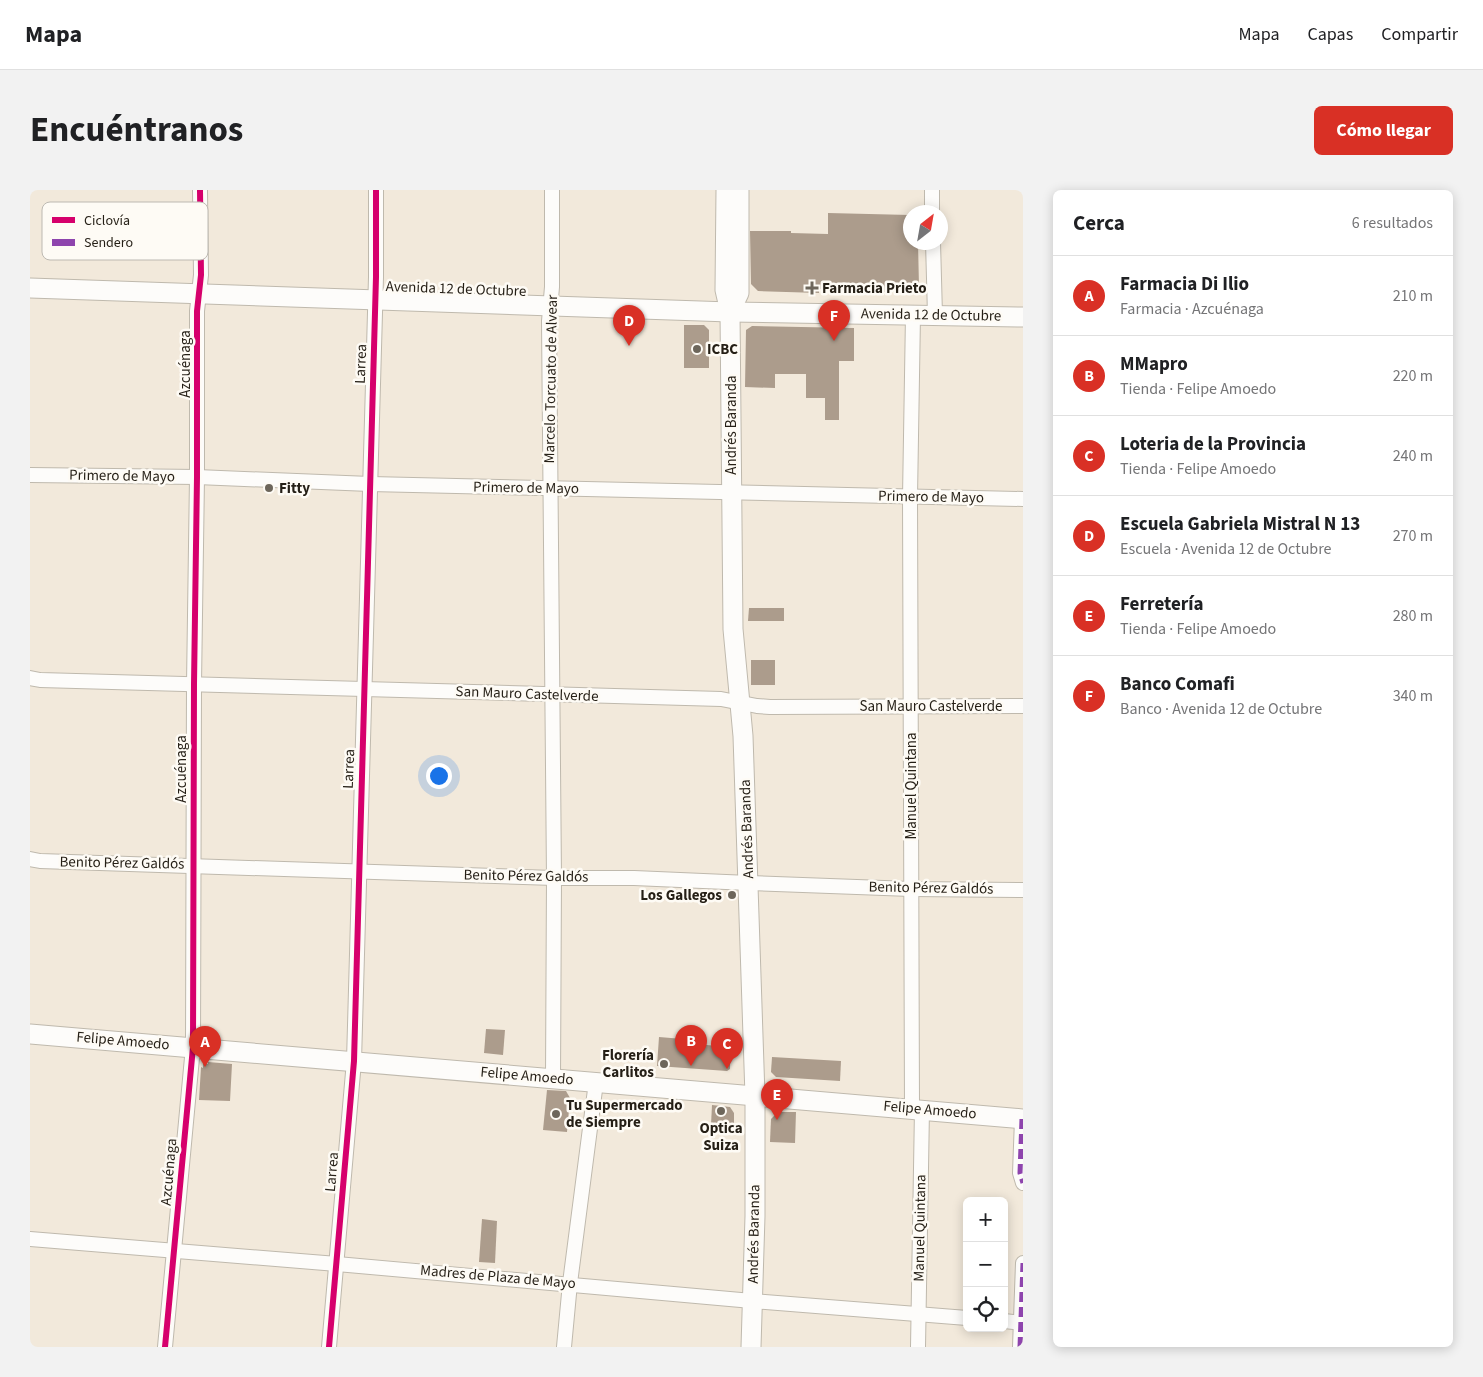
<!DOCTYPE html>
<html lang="es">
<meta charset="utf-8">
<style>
body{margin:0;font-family:"Source Sans 3",sans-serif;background:#f2f2f2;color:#202124}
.controls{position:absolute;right:15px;bottom:15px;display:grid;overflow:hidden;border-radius:8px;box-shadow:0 2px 12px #0003}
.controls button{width:45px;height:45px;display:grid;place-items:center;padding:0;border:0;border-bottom:1px solid #e0e0e0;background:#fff;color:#202124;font:25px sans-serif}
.compass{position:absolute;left:873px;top:15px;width:45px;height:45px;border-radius:50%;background:#fff;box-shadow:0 2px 12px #0003;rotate:31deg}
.you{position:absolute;left:408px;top:585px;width:18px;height:18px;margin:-12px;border:4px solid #fff;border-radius:50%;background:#1a73e8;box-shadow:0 0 0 8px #1a73e833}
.badge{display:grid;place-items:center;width:32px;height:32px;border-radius:50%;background:#d93025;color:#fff;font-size:16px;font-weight:700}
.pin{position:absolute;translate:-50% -41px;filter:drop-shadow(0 1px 2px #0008)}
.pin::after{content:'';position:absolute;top:26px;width:18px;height:15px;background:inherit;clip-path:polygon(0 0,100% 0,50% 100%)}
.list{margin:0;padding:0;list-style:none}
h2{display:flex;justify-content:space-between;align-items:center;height:65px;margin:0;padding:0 20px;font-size:21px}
h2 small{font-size:16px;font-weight:400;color:#757577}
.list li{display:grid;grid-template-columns:32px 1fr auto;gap:15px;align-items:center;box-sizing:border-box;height:80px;padding:0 20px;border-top:1px solid #e0e0e0}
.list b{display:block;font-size:19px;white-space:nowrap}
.list p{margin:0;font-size:16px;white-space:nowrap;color:#757577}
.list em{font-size:16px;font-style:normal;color:#757577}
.icon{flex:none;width:28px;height:28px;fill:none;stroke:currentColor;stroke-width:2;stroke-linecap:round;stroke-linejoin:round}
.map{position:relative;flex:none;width:993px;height:1157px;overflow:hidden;border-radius:8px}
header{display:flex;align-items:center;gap:30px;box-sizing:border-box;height:70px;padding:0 25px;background:#fff;border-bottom:1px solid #e0e0e0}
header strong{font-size:24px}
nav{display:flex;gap:28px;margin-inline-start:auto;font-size:18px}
.intro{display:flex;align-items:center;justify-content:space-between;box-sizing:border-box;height:120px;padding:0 30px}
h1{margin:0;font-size:35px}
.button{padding:12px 22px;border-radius:8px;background:#d93025;color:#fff;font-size:18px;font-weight:700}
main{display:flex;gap:30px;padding:0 30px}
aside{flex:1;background:#fff;border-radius:8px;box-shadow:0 2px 12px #0003}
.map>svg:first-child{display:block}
.building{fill:#ac9c8c}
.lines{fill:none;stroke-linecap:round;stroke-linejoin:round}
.minor-casing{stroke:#bfb9ad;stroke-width:16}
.secondary-casing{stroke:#bfb9ad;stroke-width:21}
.minor{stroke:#fdfcfa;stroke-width:14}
.secondary{stroke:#fdfcfa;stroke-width:19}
.quiet{stroke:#8e44ad;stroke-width:5;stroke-dasharray:10 5;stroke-linecap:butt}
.cycleway-casing{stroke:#fefbf5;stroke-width:9}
.cycleway{stroke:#d6006c;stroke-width:6}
.poi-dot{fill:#6d665b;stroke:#fefbf5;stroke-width:2}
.labels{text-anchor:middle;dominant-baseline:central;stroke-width:5;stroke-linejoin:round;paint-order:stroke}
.poi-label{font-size:15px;font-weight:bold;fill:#251f16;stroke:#fefbf5;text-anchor:start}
.street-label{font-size:15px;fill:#251f16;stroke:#fefbf5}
.key{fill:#fefbf5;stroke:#bdb9b2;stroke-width:1}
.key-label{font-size:14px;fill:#251f16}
</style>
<header>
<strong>Mapa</strong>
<nav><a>Mapa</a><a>Capas</a><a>Compartir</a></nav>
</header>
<div class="intro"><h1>Encuéntranos</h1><a class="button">Cómo llegar</a></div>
<main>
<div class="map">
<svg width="993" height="1157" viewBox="0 0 993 1157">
<rect width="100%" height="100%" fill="#f2e9db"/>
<g class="building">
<path d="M798,23L880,25V52H888L889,97L886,101L820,103L819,100L789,99V103L728,101L721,94L720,41H761V43L798,44Z"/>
<path d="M654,135H674L679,140V178H654Z"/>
<path d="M722,136L824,138V171H809V230H795V208H776V184H745V198L715,197L716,140Z"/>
<path d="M719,418H754V431H718Z"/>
<rect x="721" y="470" width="24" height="25"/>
<path d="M456,839L475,840L473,865L454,863Z"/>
<path d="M629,847L653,849V853L700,857V879L697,881L627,876Z"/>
<path d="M742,867L811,871L810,891L746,887L741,882Z"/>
<path d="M178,872L202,874L200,911L169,910L171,877L173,878V874H178Z"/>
<path d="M517,900L536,901L540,908L537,942L513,940Z"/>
<path d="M682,915L700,917L704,923V937L681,935Z"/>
<path d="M748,922H766L765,953L740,952L741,929Z"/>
<path d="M452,1029L467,1031L465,1073L449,1072Z"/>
</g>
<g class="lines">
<defs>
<g id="minor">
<path d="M522,0V97L519,131L524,688L523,888"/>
<path d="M902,0V22"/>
<path d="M903,52L905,125"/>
<path d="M0,285L167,287L340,294L993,309"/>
<path d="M0,488L10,490L691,509L727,516L740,517L993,516"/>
<path d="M0,669L10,671L524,688H604L719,693L881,699L993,700"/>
<path d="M882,918L880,307L883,125"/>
<path d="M992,929L990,983L993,993"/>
<path d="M0,1049L307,1074L722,1111L937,1128"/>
<path d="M974,1131L993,1133"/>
<path d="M135,1157L163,857L164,494L167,287V121L171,85L170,0"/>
<path d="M299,1157L324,871L346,87V0"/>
<path d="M534,1157L540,1093L566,892"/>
<path d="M888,1157L892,919"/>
<path d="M990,1157L993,1073"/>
</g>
<g id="secondary">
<path d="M696,0L695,100L700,122L703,439L713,546L725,906V1026L721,1157"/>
<path d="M0,98L700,122L993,127"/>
<path d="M700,122L709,103V0"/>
<path d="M0,844L993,929"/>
</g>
</defs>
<use href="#minor" class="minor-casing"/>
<use href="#secondary" class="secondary-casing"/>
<use href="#minor" class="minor"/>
<use href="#secondary" class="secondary"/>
<g class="quiet">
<path d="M992,929L990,983L993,993"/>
<path d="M990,1157L993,1073"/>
</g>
<defs>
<g id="cycleway">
<path d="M135,1157L163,857L164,494L167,287V121L171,85L170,0"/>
<path d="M299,1157L324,871L346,87V0"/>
</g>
</defs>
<use href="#cycleway" class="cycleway-casing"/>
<use href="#cycleway" class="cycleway"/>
</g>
<g class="poi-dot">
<path d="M779.5 90.5h5v5h5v5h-5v5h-5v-5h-5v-5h5z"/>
<circle cx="667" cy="159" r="5"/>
<circle cx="239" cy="298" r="5"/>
<circle cx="702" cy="705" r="5"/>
<circle cx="634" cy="874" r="5"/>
<circle cx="691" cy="921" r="5"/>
<circle cx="526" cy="924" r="5"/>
</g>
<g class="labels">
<g class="poi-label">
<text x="792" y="98">Farmacia Prieto</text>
<text x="677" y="159">ICBC</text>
<text x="249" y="298">Fitty</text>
<text x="692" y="705" text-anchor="end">Los Gallegos</text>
<text x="624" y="865" text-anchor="end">Florería<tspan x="624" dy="17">Carlitos</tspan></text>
<text x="536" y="915">Tu Supermercado<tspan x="536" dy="17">de Siempre</tspan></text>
<text x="691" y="938" text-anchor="middle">Optica<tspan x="691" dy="17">Suiza</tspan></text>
</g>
<g class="street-label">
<text transform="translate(426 99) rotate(2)">Avenida 12 de Octubre</text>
<text transform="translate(901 125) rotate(1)">Avenida 12 de Octubre</text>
<text transform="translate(155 174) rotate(-90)">Azcuénaga</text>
<text transform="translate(331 174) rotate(-88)">Larrea</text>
<text transform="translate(521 189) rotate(-89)">Marcelo Torcuato de Alvear</text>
<text transform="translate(701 235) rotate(-90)">Andrés Baranda</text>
<text transform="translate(92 286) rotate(1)">Primero de Mayo</text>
<text transform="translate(496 298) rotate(1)">Primero de Mayo</text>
<text transform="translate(901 307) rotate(1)">Primero de Mayo</text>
<text transform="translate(497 504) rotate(2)">San Mauro Castelverde</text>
<text x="901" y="516">San Mauro Castelverde</text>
<text transform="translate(151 579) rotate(-90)">Azcuénaga</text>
<text transform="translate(319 579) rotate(-88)">Larrea</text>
<text transform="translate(881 596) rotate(-90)">Manuel Quintana</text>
<text transform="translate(717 639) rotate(-92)">Andrés Baranda</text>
<text transform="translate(92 673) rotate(1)">Benito Pérez Galdós</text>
<text transform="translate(496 686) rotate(1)">Benito Pérez Galdós</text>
<text transform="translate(901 698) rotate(1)">Benito Pérez Galdós</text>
<text transform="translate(93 851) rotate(5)">Felipe Amoedo</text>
<text transform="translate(497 886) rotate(5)">Felipe Amoedo</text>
<text transform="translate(900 920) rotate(5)">Felipe Amoedo</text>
<text transform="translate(139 982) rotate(-85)">Azcuénaga</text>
<text transform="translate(302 982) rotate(-85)">Larrea</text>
<text transform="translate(890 1038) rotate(-89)">Manuel Quintana</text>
<text transform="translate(724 1044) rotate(-89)">Andrés Baranda</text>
<text transform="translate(468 1087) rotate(5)">Madres de Plaza de Mayo</text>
</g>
</g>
<rect x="12" y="12" width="166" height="58" rx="8" class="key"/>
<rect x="22" y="27" width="23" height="6" fill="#d6006c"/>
<rect x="22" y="49" width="23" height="7" fill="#8e44ad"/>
<g class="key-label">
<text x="54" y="35">Ciclovía</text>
<text x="54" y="57">Sendero</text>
</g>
</svg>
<div class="controls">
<button>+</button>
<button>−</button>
<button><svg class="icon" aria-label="locate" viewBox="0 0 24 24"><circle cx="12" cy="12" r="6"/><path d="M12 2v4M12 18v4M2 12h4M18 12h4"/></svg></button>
</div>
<svg class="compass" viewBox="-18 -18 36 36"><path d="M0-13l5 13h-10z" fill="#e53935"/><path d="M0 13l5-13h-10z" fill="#757577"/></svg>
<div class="you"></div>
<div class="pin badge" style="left:175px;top:877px">A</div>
<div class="pin badge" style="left:661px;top:876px">B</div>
<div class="pin badge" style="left:697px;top:879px">C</div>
<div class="pin badge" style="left:599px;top:156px">D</div>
<div class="pin badge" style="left:747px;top:930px">E</div>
<div class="pin badge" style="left:804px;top:151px">F</div>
</div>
<aside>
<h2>Cerca<small>6 resultados</small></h2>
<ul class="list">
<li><span class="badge">A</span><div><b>Farmacia Di Ilio</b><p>Farmacia · Azcuénaga</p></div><em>210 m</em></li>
<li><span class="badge">B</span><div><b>MMapro</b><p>Tienda · Felipe Amoedo</p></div><em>220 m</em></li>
<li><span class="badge">C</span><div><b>Loteria de la Provincia</b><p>Tienda · Felipe Amoedo</p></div><em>240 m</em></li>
<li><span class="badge">D</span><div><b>Escuela Gabriela Mistral N 13</b><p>Escuela · Avenida 12 de Octubre</p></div><em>270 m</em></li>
<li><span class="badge">E</span><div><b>Ferretería</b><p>Tienda · Felipe Amoedo</p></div><em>280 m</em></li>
<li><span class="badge">F</span><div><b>Banco Comafi</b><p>Banco · Avenida 12 de Octubre</p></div><em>340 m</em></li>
</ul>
</aside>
</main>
